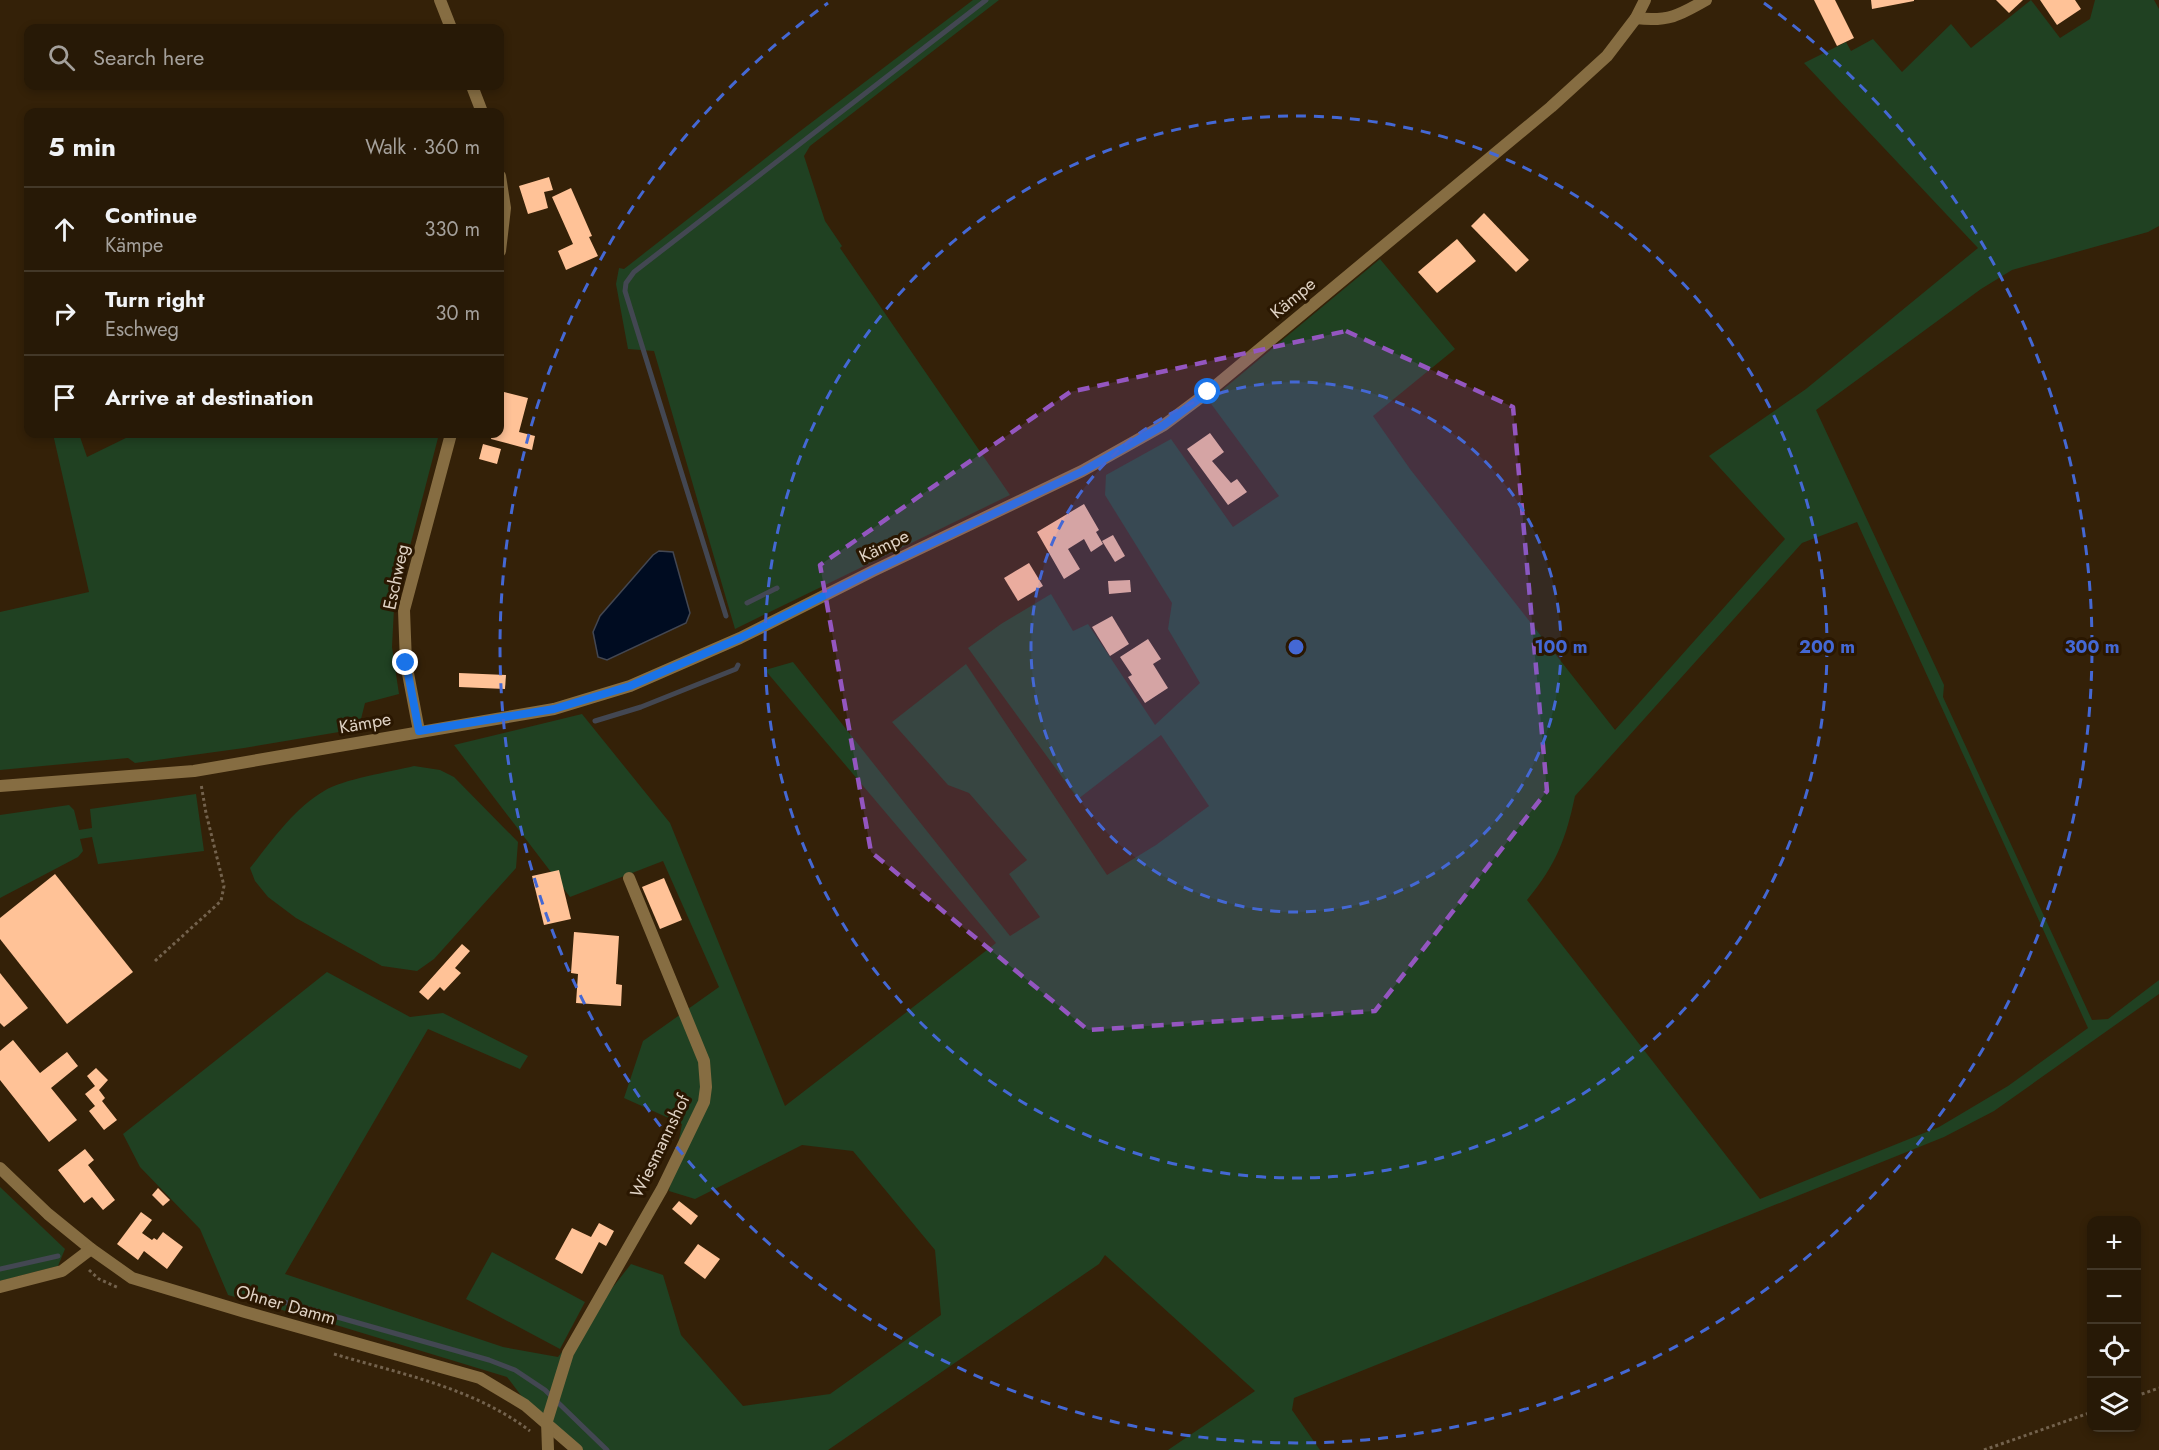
<!DOCTYPE html>
<meta charset="utf-8">
<style>
body{margin:0;font-family:Jost,sans-serif;background:#332614;color:#f1f3f6}
.controls{position:absolute;right:18px;bottom:18px;display:grid;overflow:hidden;border-radius:12px;box-shadow:0 3px 9px #0003}
.controls button{width:54px;height:54px;display:grid;place-items:center;padding:0;border:0;border-bottom:2px solid #433828;background:#271906;color:#f1f3f6;font:30px sans-serif}
.stop{position:absolute;width:18px;height:18px;margin:-14px;border:4px solid #1a73e8;border-radius:50%;background:#fff}
.stop.end{background:#1a73e8;border-color:#fff;box-shadow:0 2px 6px #0008}
.list{margin:0;padding:0;list-style:none}
h2{display:flex;justify-content:space-between;align-items:center;height:78px;margin:0;padding:0 24px;font-size:26px}
h2 small{font-size:20px;font-weight:400;color:#a4a09b}
.list li{display:grid;grid-template-columns:39px 1fr auto;gap:18px;align-items:center;box-sizing:border-box;height:84px;padding:0 24px;border-top:2px solid #433828}
.list b{display:block;font-size:22px;white-space:nowrap}
.list p{margin:0;font-size:20px;white-space:nowrap;color:#a4a09b}
.list em{font-size:20px;font-style:normal;color:#a4a09b}
.icon{flex:none;width:33px;height:33px;fill:none;stroke:currentColor;stroke-width:2;stroke-linecap:round;stroke-linejoin:round}
.map{position:relative;flex:none;width:2159px;height:1450px;overflow:hidden}
.search{position:absolute;background:#271906;box-shadow:0 3px 9px #0003;left:24px;top:24px;width:480px;height:66px;display:flex;align-items:center;gap:15px;box-sizing:border-box;padding:0 21px;border-radius:12px;color:#a4a09b;font-size:22px}
.panel{position:absolute;background:#271906;box-shadow:0 3px 9px #0003;left:24px;top:108px;width:480px;height:330px;border-radius:12px}
.map>svg:first-child{display:block}
.green{fill:#204122;fill-rule:evenodd}
.water{fill:#000c21;stroke:#434752;stroke-width:1.5}
.lines{fill:none;stroke-linecap:round;stroke-linejoin:round}
.stream{stroke:#434752;stroke-width:5}
.building{fill:#ffc297}
.path{stroke:#73624d;stroke-width:3;stroke-dasharray:3 3;stroke-linecap:butt}
.minor{stroke:#866d42;stroke-width:12}
.route{stroke:#1a73e8;stroke-width:8}
.marked{fill:#9456c0;fill-opacity:0.2;stroke:#9456c0;stroke-width:4.5;stroke-dasharray:12 8;stroke-linejoin:round}
.ring{fill:none;stroke:#4468d4;stroke-width:3;stroke-dasharray:10 8}
.labels{text-anchor:middle;dominant-baseline:central;stroke-width:6;stroke-linejoin:round;paint-order:stroke}
.street-label{font-size:18px;fill:#dfd2c4;stroke:#2a1701}
.centre{fill:#4468d4;stroke:#2a1701;stroke-width:3}
.ring-label{font-size:18px;text-anchor:middle;font-weight:bold;fill:#4468d4;stroke:#2a1701;stroke-width:6;stroke-linejoin:round;paint-order:stroke}
</style>
<div class="map">
<svg width="2159" height="1450" viewBox="0 0 2159 1450">
<rect width="100%" height="100%" fill="#342108"/>
<g class="green">
<path d="M973,0H999L810,146L804,156L825,221L842,246L840,248L1010,495L735,629L654,351L628,349L616,284L619,268L624,269L799,132Z"/>
<path d="M2031,0L2060,38L2090,19L2095,0H2154L2159,9V226L2148,232L2012,270L1981,289L1816,410L1944,685L1943,697L2092,1020L2108,1019L2159,980V994L1994,1111L1944,1137L1294,1398L1292,1410L1320,1450H1168L1255,1391L1105,1255L1099,1264L828,1450H581L526,1402L507,1377L336,1325L228,1295L200,1229L140,1167L123,1134L327,972L410,1017L443,1013L528,1056L520,1069L428,1029L285,1274L503,1347L558,1357L631,1264L663,1275L681,1335L743,1406L830,1394L941,1315L935,1250L853,1151L802,1145L695,1199L669,1191L682,1124L624,1098L643,1041L719,987L663,861L570,897L454,745L582,714L670,823L785,1106L996,943L765,670L793,662L1010,936L1040,917L1009,874L1027,860L969,793L948,785L892,722L966,664L1107,875L1156,845L1209,806L1161,735L1078,799L968,648L1001,624L1051,594L1073,631L1088,624L1155,725L1200,683L1168,629L1172,603L1105,495L1106,475L1171,439L1233,527L1279,496L1209,401L1380,259L1455,349L1373,416L1410,469L1615,730L1785,539L1709,456L1806,389L1978,248L1804,63L1846,42L1851,51L1873,39L1902,72L1951,24L1971,48ZM1857,522L2088,1028L2008,1086L1939,1127L1760,1199L1527,900C1556,865 1566,839 1575,796L1802,543Z"/>
<path d="M53,434H79L87,457L134,434H439L394,608L392,647L399,694L365,703L360,723L339,732L244,748L135,763L128,758L0,770V612L89,592Z"/>
<path d="M414,766L440,770L454,777L518,842L516,868L434,959L417,971L382,966L296,918L268,897L255,881L250,868C271,842 294,808 324,791C343,779 390,772 414,766Z"/>
<path d="M196,794L204,851L98,864L92,837L80,839L83,851L78,857L0,898V815L69,805L74,810L79,830L92,828L90,809Z"/>
<path d="M0,1187L65,1249L58,1266L0,1281Z"/>
<path d="M492,1252L585,1302L560,1349L466,1299Z"/>
</g>
<path class="water" d="M659,551L673,552L690,613L686,623L607,660L598,657L593,632L600,616L653,555Z"/>
<g class="lines">
<g class="stream">
<path d="M747,603L777,588"/>
<path d="M726,616L625,291L626,283L634,272L986,0"/>
<path d="M595,721L641,707L736,669L738,665"/>
<path d="M0,1269L58,1256"/>
<path d="M244,1298L248,1295L263,1296L489,1360L515,1370L545,1390L607,1450"/>
</g>
</g>
<g class="building">
<path d="M1814,0H1835L1854,38L1837,46Z"/>
<path d="M1871,0H1914V1L1872,9Z"/>
<path d="M1996,0H2023L2009,13Z"/>
<path d="M2040,0H2075L2081,9L2057,25Z"/>
<path d="M549,177L553,190L544,192L548,208L528,214L519,186Z"/>
<path d="M571,188L592,236L589,237L598,256L566,270L558,251L573,244L552,197Z"/>
<path d="M1484,213L1529,260L1516,272L1471,226Z"/>
<path d="M1457,239L1476,261L1437,293L1418,272Z"/>
<path d="M504,392L528,398L519,432L535,436L532,450L491,439L492,434H500V412Z"/>
<path d="M1210,433L1224,452L1212,461L1231,483L1237,479L1247,492L1228,505L1187,449Z"/>
<path d="M483,444L501,449L497,464L479,459Z"/>
<path d="M1084,504L1099,530L1096,532L1103,544L1091,552L1084,539L1068,549L1080,569L1064,579L1037,532Z"/>
<path d="M1113,535L1125,556L1115,562L1102,541Z"/>
<path d="M1029,563L1043,586L1018,601L1004,578Z"/>
<path d="M1130,580L1131,592L1109,594L1108,581Z"/>
<path d="M1112,616L1129,644L1110,656L1092,627Z"/>
<path d="M1148,639L1161,659L1153,664L1168,688L1145,703L1128,677L1132,675L1120,657Z"/>
<path d="M459,673L506,675L505,689L459,687Z"/>
<path d="M559,870L571,919L544,925L532,876Z"/>
<path d="M55,874L133,972L67,1024L0,939V918Z"/>
<path d="M664,878L682,920L660,929L642,887Z"/>
<path d="M574,932L619,936L616,984L622,985L621,1006L576,1003L578,974L571,973Z"/>
<path d="M462,944L470,951L455,968L461,973L444,991L440,987L428,1000L419,992Z"/>
<path d="M0,973L28,1008L4,1027L0,1023Z"/>
<path d="M13,1040L40,1073L67,1052L78,1066L51,1088L77,1120L49,1142L0,1080V1051Z"/>
<path d="M96,1068L108,1080L99,1090L105,1098L102,1101L117,1120L104,1130L89,1111L95,1106L85,1094L95,1086L87,1076Z"/>
<path d="M85,1149L94,1160L88,1165L115,1200L103,1210L92,1197L84,1203L58,1170Z"/>
<path d="M158,1188L170,1200L163,1206L152,1195Z"/>
<path d="M679,1201L698,1216L691,1225L672,1209Z"/>
<path d="M141,1212L152,1220L142,1233L152,1240L154,1238L157,1240L163,1232L183,1247L167,1269L144,1251L138,1260L117,1244Z"/>
<path d="M599,1223L614,1231L606,1246L599,1242L582,1274L555,1259L572,1228L591,1237Z"/>
<path d="M698,1244L720,1259L705,1279L684,1263Z"/>
</g>
<g class="lines">
<g class="path">
<path d="M155,961L221,901L224,886L206,813L201,784"/>
<path d="M89,1270L99,1279L119,1288"/>
<path d="M334,1354C401,1374 474,1388 530,1431"/>
<path d="M2136,1396L2159,1388"/>
<path d="M1984,1450L2092,1412"/>
</g>
<g class="minor">
<path d="M440,0L451,28"/>
<path d="M1636,18C1668,22 1680,15 1706,0"/>
<path d="M472,86L482,112"/>
<path d="M500,176L505,208L500,251"/>
<path d="M419,731L406,663L404,610L451,434"/>
<path d="M0,786L194,771L554,709L630,686L740,638L873,571L1082,471L1164,425L1208,392L1551,107L1607,56L1636,18L1645,0"/>
<path d="M0,1168L48,1214L91,1249L132,1278L245,1312L480,1378L525,1405L577,1450"/>
<path d="M0,1287L62,1271L91,1249"/>
<path d="M548,1450L547,1421L568,1353L662,1189L704,1102L706,1087L704,1061L629,878"/>
</g>
</g>
<g class="lines">
<path class="route" d="M406,663L419,731L554,709L630,686L740,638L873,571L1083,471L1164,425L1208,392"/>
</g>
<path class="marked" d="M1346,331L1513,407L1547,791L1375,1011L1088,1030L871,852L820,565L1070,392Z"/>
<circle cx="1296" cy="647" r="265" fill="#4468d4" fill-opacity=".12"/>
<g class="ring">
<circle cx="1296" cy="647" r="265"/>
<circle cx="1296" cy="647" r="531"/>
<path d="M1764 3A796 796 0 1 1 828 3"/>
</g>
<g class="labels">
<g class="street-label">
<text transform="translate(1293 298) rotate(-40)">Kämpe</text>
<text transform="translate(884 546) rotate(-26)">Kämpe</text>
<text transform="translate(396 577) rotate(-78)">Eschweg</text>
<text transform="translate(365 723) rotate(-10)">Kämpe</text>
<text transform="translate(660 1146) rotate(-64)">Wiesmannshof</text>
<text transform="translate(286 1305) rotate(16)">Ohner Damm</text>
</g>
</g>
<circle cx="1296" cy="647" r="9" class="centre"/>
<g class="ring-label">
<text x="1561" y="653">100 m</text>
<text x="1827" y="653">200 m</text>
<text x="2092" y="653">300 m</text>
</g>
</svg>
<div class="controls">
<button>+</button>
<button>−</button>
<button><svg class="icon" aria-label="locate" viewBox="0 0 24 24"><circle cx="12" cy="12" r="6"/><path d="M12 2v4M12 18v4M2 12h4M18 12h4"/></svg></button>
<button><svg class="icon" aria-label="layers" viewBox="0 0 24 24"><path d="M12 4l9 5-9 5-9-5zM3 14l9 5 9-5"/></svg></button>
</div>
<div class="stop" style="left:1208px;top:392px"></div>
<div class="stop end" style="left:406px;top:663px"></div>
<div class="search"><svg class="icon" aria-label="search" viewBox="0 0 24 24"><circle cx="10" cy="10" r="6"/><path d="M15 15l6 6"/></svg>Search here</div>
<section class="panel">
<h2>5 min<small>Walk · 360 m</small></h2>
<ul class="list">
<li><svg class="icon" aria-label="ahead" viewBox="0 0 24 24"><path d="M12 20V5M6 11l6-6 6 6"/></svg><div><b>Continue</b><p>Kämpe</p></div><em>330 m</em></li>
<li><svg class="icon" aria-label="right" viewBox="0 0 24 24"><path d="M7 20v-9h11M14 6l5 5-5 5"/></svg><div><b>Turn right</b><p>Eschweg</p></div><em>30 m</em></li>
<li><svg class="icon" aria-label="arrive" viewBox="0 0 24 24"><path d="M6 21V4h12l-3 4 3 4H6"/></svg><div><b>Arrive at destination</b></div></li>
</ul>
</section>
</div>
